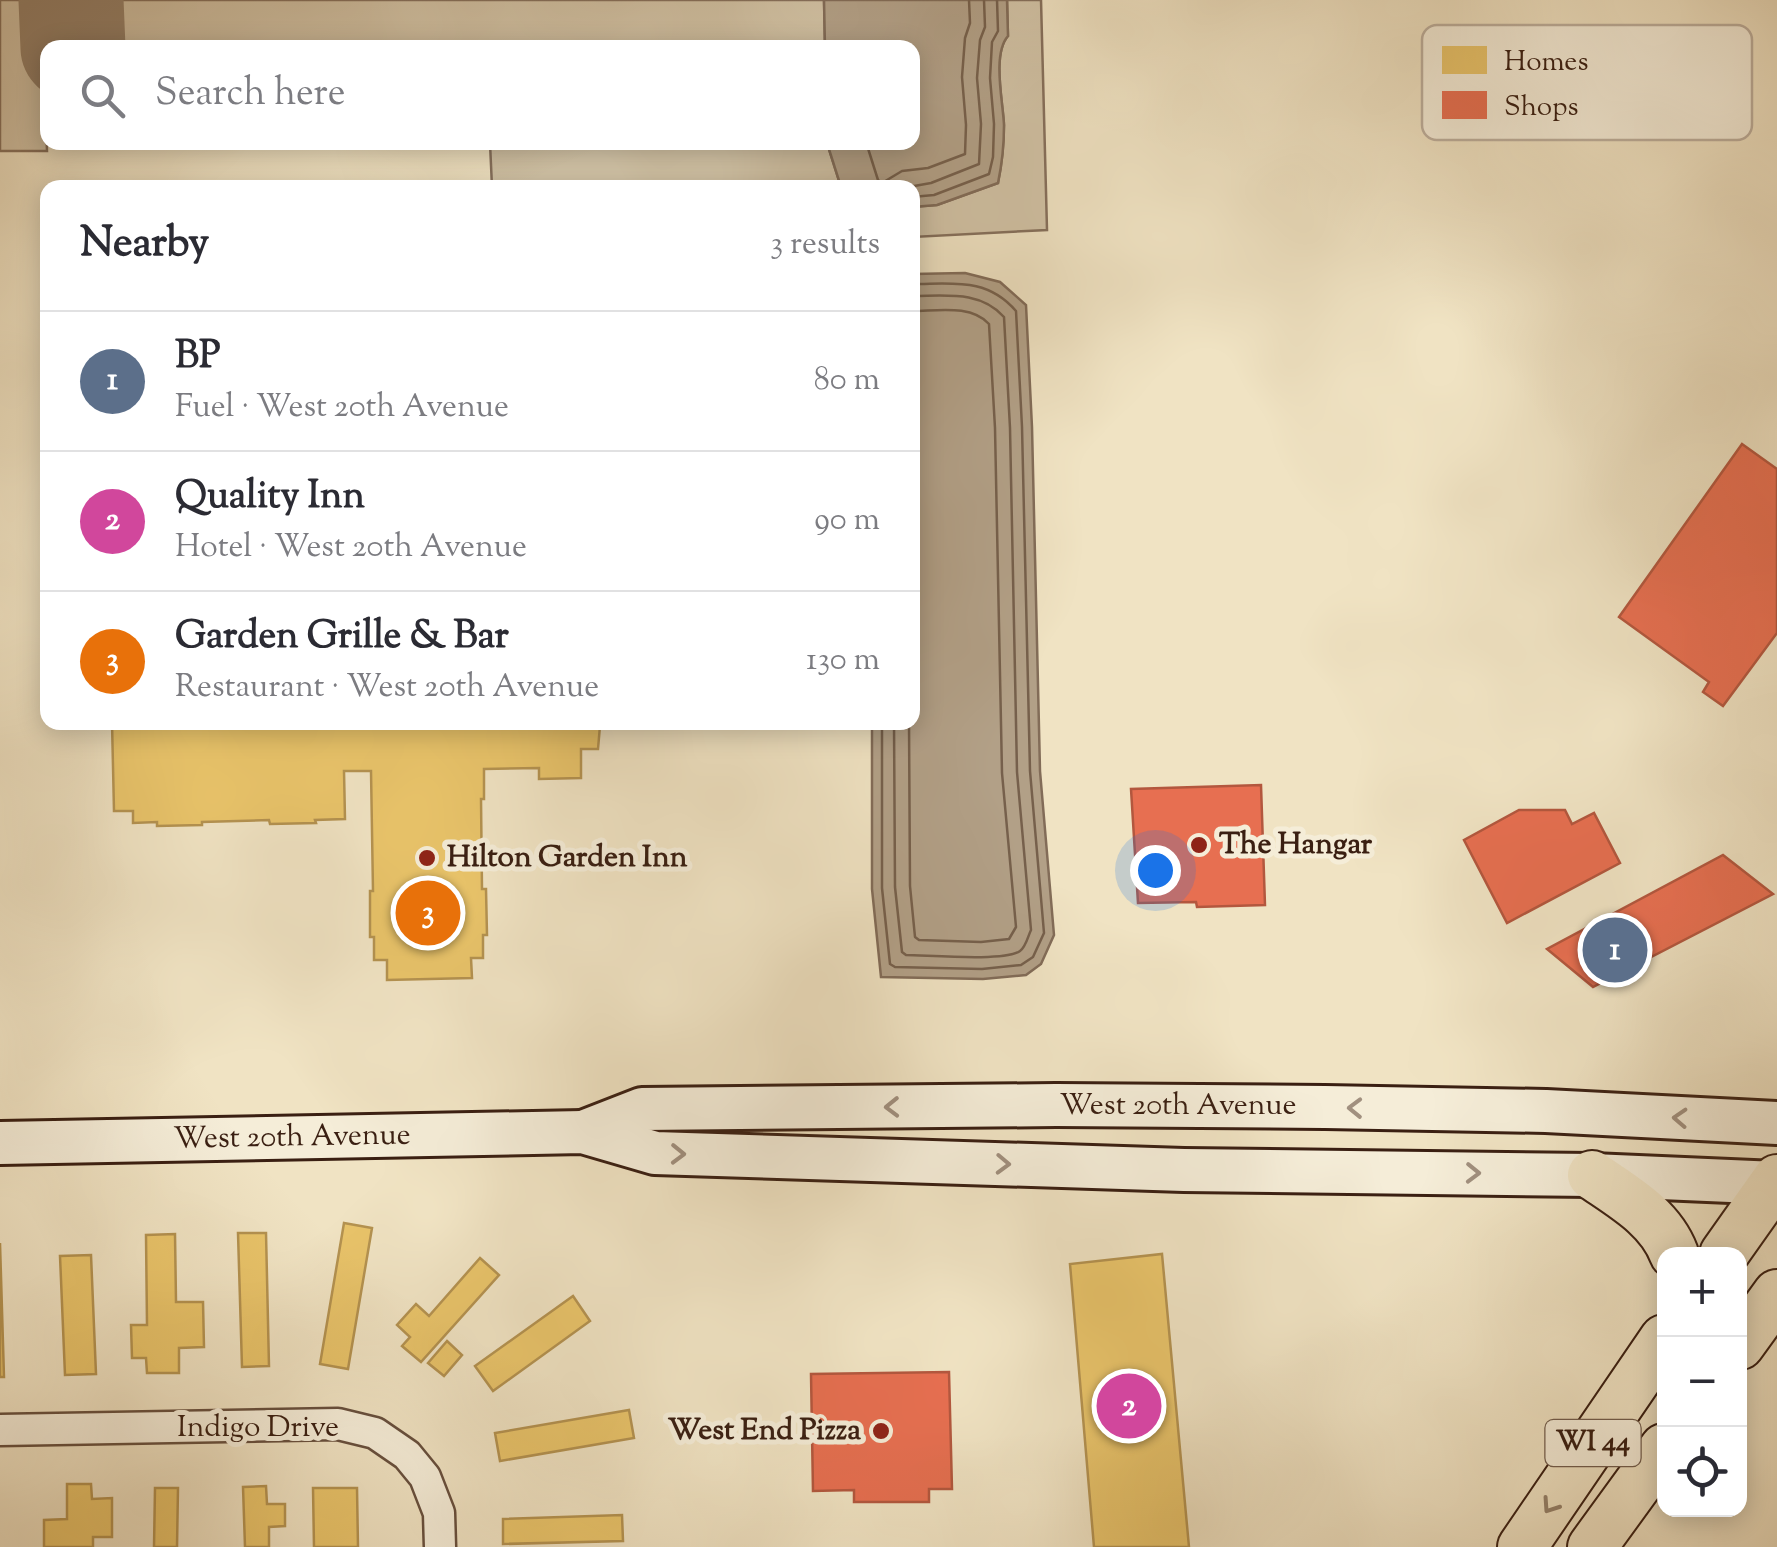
<!DOCTYPE html>
<meta charset="utf-8">
<style>
body{margin:0;font-family:"Sorts Mill Goudy",serif;background:#f2f2f3;color:#2b2b33}
.controls{position:absolute;right:30px;bottom:30px;display:grid;overflow:hidden;border-radius:20px;box-shadow:0 5px 25px #0003}
.controls button{width:90px;height:90px;display:grid;place-items:center;padding:0;border:0;border-bottom:2px solid #e1e1e2;background:#fff;color:#2b2b33;font:50px sans-serif}
.you{position:absolute;left:1155px;top:870px;width:35px;height:35px;margin:-25px;border:8px solid #fff;border-radius:50%;background:#1a73e8;box-shadow:0 0 0 15px #1a73e833}
.badge{display:grid;place-items:center;width:65px;height:65px;border-radius:50%;background:#d93025;color:#fff;font-size:32px;font-weight:700}
.pin{position:absolute;translate:-50% -50%;border:5px solid #fff;box-shadow:0 2px 10px #0006}
.list{margin:0;padding:0;list-style:none}
h2{display:flex;justify-content:space-between;align-items:center;height:130px;margin:0;padding:0 40px;font-size:42px}
h2 small{font-size:32px;font-weight:400;color:#7c7c81}
.list li{display:grid;grid-template-columns:65px 1fr auto;gap:30px;align-items:center;box-sizing:border-box;height:140px;padding:0 40px;border-top:2px solid #e1e1e2}
.list b{display:block;font-size:38px;white-space:nowrap}
.list p{margin:0;font-size:32px;white-space:nowrap;color:#7c7c81}
.list em{font-size:32px;font-style:normal;color:#7c7c81}
.icon{flex:none;width:55px;height:55px;fill:none;stroke:currentColor;stroke-width:2;stroke-linecap:round;stroke-linejoin:round}
.map{position:relative;flex:none;width:1777px;height:1547px;overflow:hidden}
.search{position:absolute;background:#fff;box-shadow:0 5px 25px #0003;left:40px;top:40px;width:880px;height:110px;display:flex;align-items:center;gap:25px;box-sizing:border-box;padding:0 35px;border-radius:20px;color:#7c7c81;font-size:38px}
.panel{position:absolute;background:#fff;box-shadow:0 5px 25px #0003;left:40px;top:180px;width:880px;height:550px;border-radius:20px}
.map>svg:first-child{display:block}
.green{fill:#d1c2a5;stroke:#86705c;stroke-width:2.5}
.water{fill:#b2a087;stroke:#826c58;stroke-width:2.5}
.homes{fill:#e9c46a;stroke:#b49250;stroke-width:2.5}
.shops{fill:#e76f51;stroke:#b3573e;stroke-width:2.5}
.lines{fill:none;stroke-linecap:round;stroke-linejoin:round}
.shore{stroke:#76604c;stroke-width:2.5}
.taxiway{stroke:#95816a;stroke-width:105}
.minor-casing{stroke:#68503e;stroke-width:35}
.secondary-casing{stroke:#3a1f12;stroke-width:48}
.primary-casing{stroke:#3a1f12;stroke-width:52}
.minor{stroke:#f5edd8;stroke-width:30}
.secondary{stroke:#f5edd8;stroke-width:42}
.primary{stroke:#f0e3c3;stroke-width:48}
.oneway{stroke:#a1907f}
.oneway2{stroke:#95816a}
.poi-dot{fill:#8f2418;stroke:#f5edd8;stroke-width:4}
.labels{text-anchor:middle;dominant-baseline:central;stroke-width:10;stroke-linejoin:round;paint-order:stroke}
.shield{fill:#f5edd8;stroke:#725d4d;stroke-width:2.5}
.shield-label{font-size:28px;font-weight:bold;fill:#3a1f12}
.poi-label{font-size:30px;font-weight:bold;fill:#3a1f12;stroke:#f5edd8;text-anchor:start}
.street-label{font-size:30px;fill:#3a1f12;stroke:#f5edd8}
.key{fill:#f5edd8;stroke:#bdaf9d;stroke-width:2.5}
.key-label{font-size:28px;fill:#3a1f12}
</style>
<div class="map">
<svg width="1777" height="1547" viewBox="0 0 1777 1547">
<rect width="100%" height="100%" fill="#f0e3c3"/>
<filter id="stains"><feTurbulence type="fractalNoise" baseFrequency=".002" numOctaves="4"/><feColorMatrix values="0 0 0 0 .2 0 0 0 0 .09 0 0 0 0 .02 0 0 0 .5 -.17"/></filter>
<radialGradient id="worn" r=".72"><stop offset=".6" stop-color="#630" stop-opacity="0"/><stop offset="1" stop-color="#630" stop-opacity=".3"/></radialGradient>
<g class="green">
<path d="M0,0H42L47,151H0Z"/>
<path d="M99,0H824L825,47H99Z"/>
<path d="M1007,0H1041L1047,230L913,237L912,207L937,205L998,183C1002,163 1004,145 1004,125C1003,102 992,54 1008,36Z"/>
<path d="M490,143H827L841,187H492Z"/>
</g>
<g class="water">
<path d="M824,0H1007L1008,36C992,54 1003,102 1004,125C1004,145 1002,164 998,183L937,205L913,207L912,188L841,187L827,143L912,142V48L825,47Z"/>
<path d="M965,273L1000,282L1026,305L1032,427L1040,771L1054,935L1041,964L1026,975L983,979L881,977L872,889V723L912,722L913,274Z"/>
</g>
<g class="homes">
<path d="M112,722H667V725L600,726L598,749H581V778L539,779V768L484,769V799H481L482,889H486L487,935H483V958H471L472,978L387,980V960H374V937H370V891H373L371,771H344L345,819L315,820L316,823L270,824L269,820L202,822V825L157,826V822L133,823V811H114Z"/>
<path d="M344,1223L372,1228L348,1369L320,1364Z"/>
<path d="M238,1233H266L269,1366L242,1367Z"/>
<path d="M175,1234L176,1302H203L204,1347L179,1348V1373H147L146,1358H132L131,1325H147L146,1235Z"/>
<path d="M0,1243L4,1377H0Z"/>
<path d="M1162,1254L1189,1547H1094L1070,1264Z"/>
<path d="M91,1255L96,1374L65,1375L60,1256Z"/>
<path d="M480,1258L499,1275L421,1362L402,1346L410,1337L397,1325L416,1304L429,1316Z"/>
<path d="M573,1296L590,1321L493,1391L475,1366Z"/>
<path d="M447,1341L462,1355L444,1376L428,1363Z"/>
<path d="M629,1410L634,1438L500,1461L495,1433Z"/>
<path d="M67,1484H91L92,1499L112,1498V1537H93V1547H44V1520L67,1519Z"/>
<path d="M266,1486L267,1504H285V1526L269,1527V1547H245L243,1487Z"/>
<path d="M155,1488H178L177,1547H154Z"/>
<path d="M313,1488H357L358,1547H314Z"/>
<path d="M622,1515L623,1541L503,1544V1519Z"/>
</g>
<g class="shops">
<path d="M1742,444L1777,469V633L1723,706L1703,692L1709,682L1619,617Z"/>
<path d="M1261,785L1265,905L1197,907L1196,902L1138,903L1131,789Z"/>
<path d="M1519,810H1565L1572,824L1594,813L1620,863L1507,923L1464,840Z"/>
<path d="M1723,855L1773,894L1593,987L1547,949Z"/>
<path d="M949,1372L952,1489H929V1502H854V1490L813,1491L811,1374Z"/>
</g>
<g class="lines">
<g class="shore">
<path d="M866,142L878,180L882,183L902,171L928,168L965,154L966,125L962,77L965,38L970,23L969,0"/>
<path d="M903,188L931,183L979,164L981,124L977,78L980,40L985,27L984,0"/>
<path d="M912,197L934,195L989,174L993,157L994,124L990,78L992,42L998,31L997,0"/>
<path d="M882,722V888L890,964L895,967L982,969L1021,965L1033,957L1044,933L1030,771L1022,427L1016,311C987,277 953,284 912,284"/>
<path d="M894,722L895,887L902,952L906,955C927,955 1005,962 1020,951C1026,947 1028,936 1031,930L1017,772L1010,428L1004,317C980,290 945,296 912,296"/>
<path d="M909,722L910,886L915,937L919,940L981,942L1009,939L1016,927L1002,773L995,428L989,324C971,304 937,311 912,311"/>
</g>
<path class="taxiway" d="M71,0L73,48"/>
<defs>
<path id="minor" d="M0,1430L338,1424L375,1433L407,1455L425,1477L439,1513L440,1547"/>
<g id="secondary">
<path d="M583,1132L642,1109L1056,1105L1325,1107L1546,1111L1777,1123"/>
<path d="M0,1143L583,1132L655,1153L1184,1170L1592,1175L1777,1183"/>
</g>
<g id="primary">
<path d="M1592,1175C1624,1197 1660,1217 1674,1254"/>
<path d="M1724,1254L1777,1179"/>
<path d="M1740,1345L1777,1294"/>
<path d="M1522,1547L1664,1339"/>
<path d="M1592,1547L1664,1448"/>
</g>
</defs>
<use href="#minor" class="minor-casing"/>
<use href="#secondary" class="secondary-casing"/>
<use href="#primary" class="primary-casing"/>
<use href="#minor" class="minor"/>
<use href="#secondary" class="secondary"/>
<use href="#primary" class="primary"/>
</g>
<defs><path id="oneway-chevron" d="M-2-3.5L2.5 0L-2 3.5" fill="none" stroke-width="1.6" stroke-linecap="round" stroke-linejoin="round" transform="scale(2.5)"/></defs>
<g class="oneway">
<use href="#oneway-chevron" transform="translate(892 1107) rotate(179)"/>
<use href="#oneway-chevron" transform="translate(1355 1108) rotate(-179)"/>
<use href="#oneway-chevron" transform="translate(1680 1118) rotate(-177)"/>
<use href="#oneway-chevron" transform="translate(678 1154) rotate(1)"/>
<use href="#oneway-chevron" transform="translate(1003 1164) rotate(2)"/>
<use href="#oneway-chevron" transform="translate(1473 1173) rotate(1)"/>
</g>
<use class="oneway2" href="#oneway-chevron" transform="translate(1550 1506) rotate(124)"/>
<g class="poi-dot">
<circle cx="1199" cy="845" r="10"/>
<circle cx="427" cy="858" r="10"/>
<circle cx="881" cy="1431" r="10"/>
</g>
<g class="labels">
<rect class="shield" x="1545.5" y="1420" width="95" height="46" rx="8"/>
<g class="shield-label">
<text x="1593" y="1443">WI 44</text>
</g>
<g class="poi-label">
<text x="1219" y="845">The Hangar</text>
<text x="447" y="858">Hilton Garden Inn</text>
<text x="861" y="1431" text-anchor="end">West End Pizza</text>
</g>
<g class="street-label">
<text x="1178" y="1106">West 20th Avenue</text>
<text transform="translate(292 1138) rotate(-1)">West 20th Avenue</text>
<text x="258" y="1428">Indigo Drive</text>
</g>
</g>
<rect x="1422" y="25" width="330" height="115" rx="15" class="key"/>
<rect x="1442" y="46" width="45" height="28" fill="#e9c46a"/>
<rect x="1442" y="91" width="45" height="28" fill="#e76f51"/>
<g class="key-label">
<text x="1504" y="70">Homes</text>
<text x="1504" y="115">Shops</text>
</g>
<rect width="100%" height="100%" filter="url(#stains)"/>
<rect width="100%" height="100%" fill="url(#worn)"/>
</svg>
<div class="controls">
<button>+</button>
<button>−</button>
<button><svg class="icon" aria-label="locate" viewBox="0 0 24 24"><circle cx="12" cy="12" r="6"/><path d="M12 2v4M12 18v4M2 12h4M18 12h4"/></svg></button>
</div>
<div class="you"></div>
<div class="pin badge" style="left:1615px;top:950px;background:#5c6f8a">1</div>
<div class="pin badge" style="left:1129px;top:1406px;background:#d1479c">2</div>
<div class="pin badge" style="left:428px;top:913px;background:#e8710a">3</div>
<div class="search"><svg class="icon" aria-label="search" viewBox="0 0 24 24"><circle cx="10" cy="10" r="6"/><path d="M15 15l6 6"/></svg>Search here</div>
<section class="panel">
<h2>Nearby<small>3 results</small></h2>
<ul class="list">
<li><span class="badge" style="background:#5c6f8a">1</span><div><b>BP</b><p>Fuel · West 20th Avenue</p></div><em>80 m</em></li>
<li><span class="badge" style="background:#d1479c">2</span><div><b>Quality Inn</b><p>Hotel · West 20th Avenue</p></div><em>90 m</em></li>
<li><span class="badge" style="background:#e8710a">3</span><div><b>Garden Grille &amp; Bar</b><p>Restaurant · West 20th Avenue</p></div><em>130 m</em></li>
</ul>
</section>
</div>
